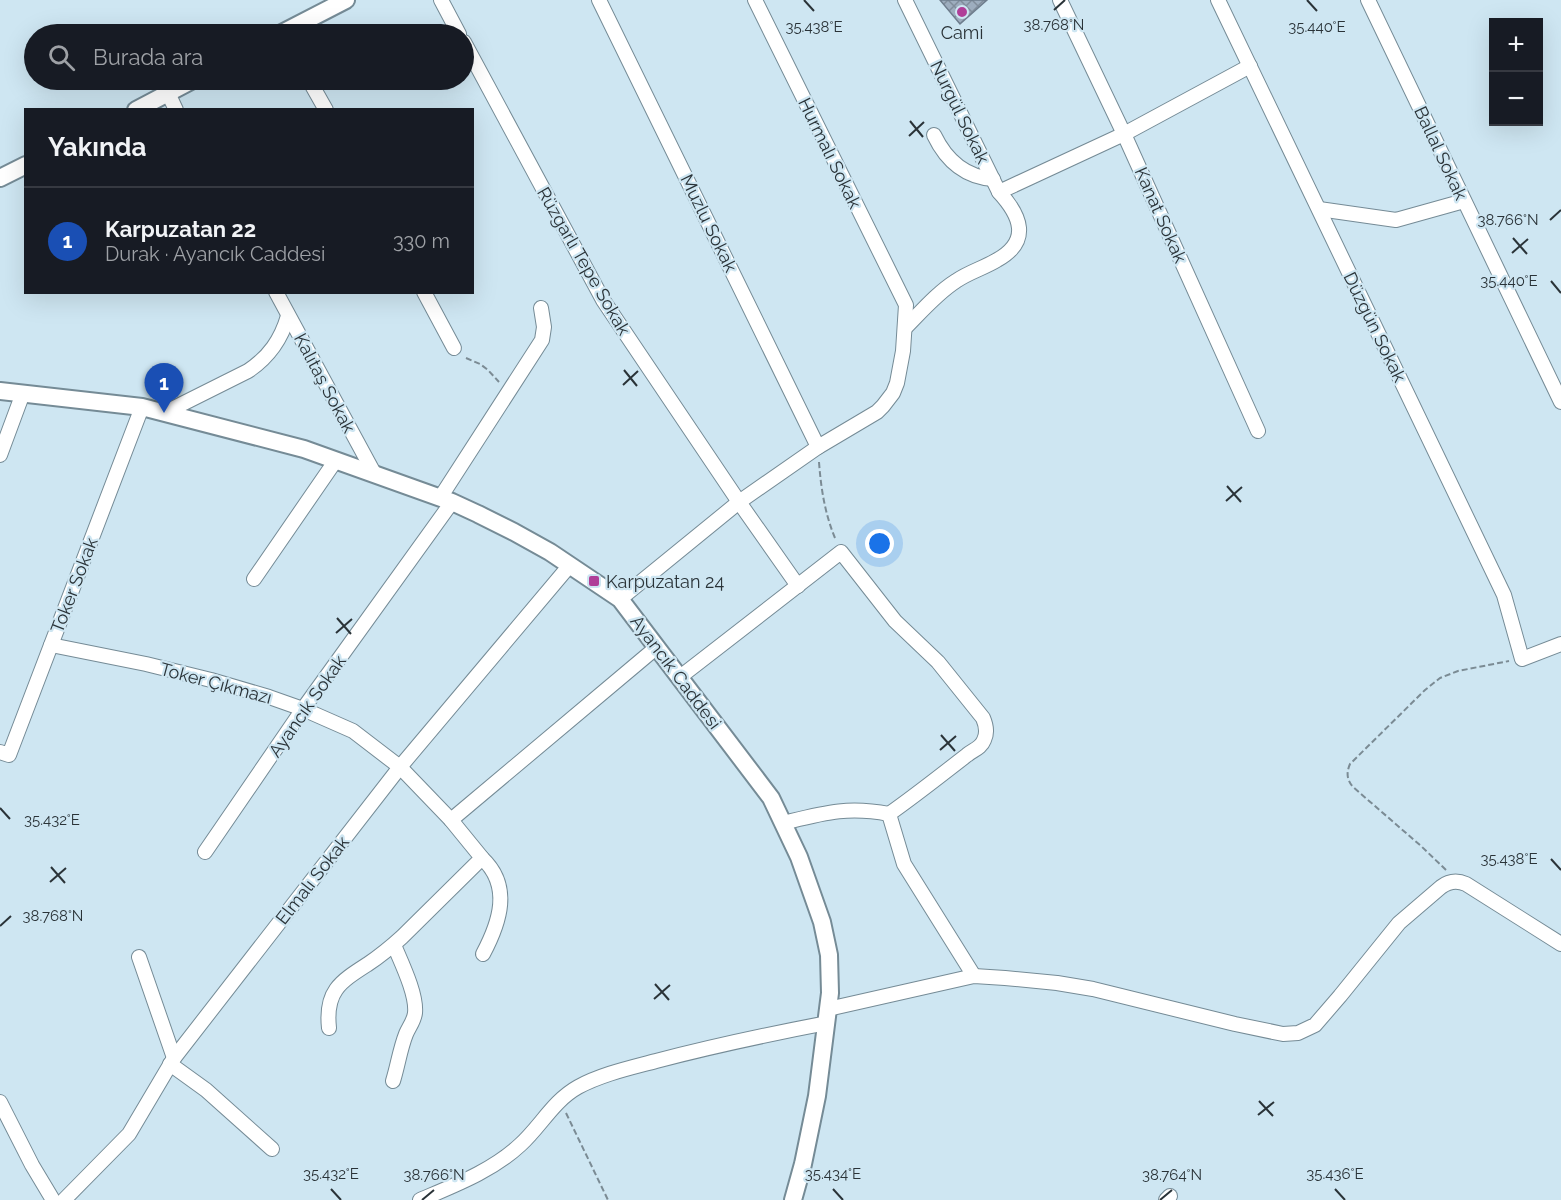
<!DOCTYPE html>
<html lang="tr">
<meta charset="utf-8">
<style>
body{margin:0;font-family:Raleway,sans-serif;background:#20242c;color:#f1f3f6}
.controls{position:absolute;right:18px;top:18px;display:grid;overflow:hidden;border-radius:0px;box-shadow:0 6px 24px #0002}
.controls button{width:54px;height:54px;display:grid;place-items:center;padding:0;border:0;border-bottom:2px solid #363941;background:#171b24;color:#f1f3f6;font:30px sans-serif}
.you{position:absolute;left:880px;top:544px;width:21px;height:21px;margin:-15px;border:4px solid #fff;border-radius:50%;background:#1a73e8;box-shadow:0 0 0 9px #1a73e833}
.badge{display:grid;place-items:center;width:39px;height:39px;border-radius:50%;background:#ea580c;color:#fff;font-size:20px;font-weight:700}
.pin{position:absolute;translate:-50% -50px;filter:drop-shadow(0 2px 3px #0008)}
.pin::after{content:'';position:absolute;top:32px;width:21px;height:18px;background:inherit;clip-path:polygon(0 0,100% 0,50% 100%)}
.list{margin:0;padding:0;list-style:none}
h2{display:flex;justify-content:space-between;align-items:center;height:78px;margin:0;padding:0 24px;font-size:26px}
h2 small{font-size:20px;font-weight:400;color:#9ea1a6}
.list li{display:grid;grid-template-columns:39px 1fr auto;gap:18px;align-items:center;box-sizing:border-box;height:108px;padding:0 24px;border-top:2px solid #363941}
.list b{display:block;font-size:22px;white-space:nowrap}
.list p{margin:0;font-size:20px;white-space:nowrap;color:#9ea1a6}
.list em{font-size:20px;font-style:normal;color:#9ea1a6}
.icon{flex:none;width:33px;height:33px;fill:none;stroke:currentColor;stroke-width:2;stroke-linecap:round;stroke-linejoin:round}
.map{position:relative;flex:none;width:1561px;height:1200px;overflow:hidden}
.search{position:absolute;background:#171b24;box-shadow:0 6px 24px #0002;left:24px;top:24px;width:450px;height:66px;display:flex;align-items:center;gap:15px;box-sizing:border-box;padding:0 21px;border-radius:33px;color:#9ea1a6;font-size:22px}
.panel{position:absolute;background:#171b24;box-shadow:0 6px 24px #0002;left:24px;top:108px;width:450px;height:186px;border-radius:0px}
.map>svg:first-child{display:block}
.building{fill:url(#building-cross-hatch);stroke:#6e7d8d;stroke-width:1.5}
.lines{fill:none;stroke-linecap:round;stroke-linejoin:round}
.minor-casing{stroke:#758b96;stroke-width:16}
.tertiary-casing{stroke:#758b96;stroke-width:20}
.path{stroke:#7b8b94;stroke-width:2;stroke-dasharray:6 3;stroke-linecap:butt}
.minor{stroke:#fff;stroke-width:14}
.tertiary{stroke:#fff;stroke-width:16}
.ticks{fill:none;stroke:#2a3338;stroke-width:2}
.poi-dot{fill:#b03e98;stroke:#cee6f2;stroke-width:2}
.labels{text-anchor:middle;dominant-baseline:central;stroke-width:4.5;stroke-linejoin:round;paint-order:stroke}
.poi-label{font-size:18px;fill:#2a3338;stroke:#cee6f2}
.street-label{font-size:18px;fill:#2a3338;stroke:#cee6f2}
.ticks-label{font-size:15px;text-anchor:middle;fill:#2a3338;stroke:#cee6f2;stroke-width:4.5;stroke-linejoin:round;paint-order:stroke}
</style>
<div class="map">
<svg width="1561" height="1200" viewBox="0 0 1561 1200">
<defs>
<pattern id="building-cross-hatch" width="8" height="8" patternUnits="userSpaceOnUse" patternTransform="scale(1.5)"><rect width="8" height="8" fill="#9dadbe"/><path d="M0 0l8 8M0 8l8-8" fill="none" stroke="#808d9b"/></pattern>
</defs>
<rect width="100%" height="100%" fill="#cee6f2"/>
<path class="building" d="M940,0H987L960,24Z"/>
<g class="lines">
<defs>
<g id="minor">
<path d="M441,0L459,34"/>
<path d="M599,0L818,447"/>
<path d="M905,0L999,192C1021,216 1031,241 997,260C984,268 969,272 956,281C937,293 921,312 905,328"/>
<path d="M1060,0L1124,134L1258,431"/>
<path d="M1218,0L1504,595L1522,659L1561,644"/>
<path d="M1368,0L1561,402"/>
<path d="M464,42L603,300L739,502L798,586"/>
<path d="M309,80L326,110"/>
<path d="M168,93L176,110"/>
<path d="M934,135C946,160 965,177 993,179"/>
<path d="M999,192L1124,134L1250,66"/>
<path d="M1319,209L1396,220L1464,201"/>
<path d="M276,292L374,473"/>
<path d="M424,292L454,348"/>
<path d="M164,413L248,371C269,357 281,340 288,316"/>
<path d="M0,455L23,393"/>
<path d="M440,498L542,340L544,327L541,308"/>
<path d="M254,579L336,460"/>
<path d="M620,599L739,502L818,447L877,412L883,406L893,393L897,383L903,351L906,305L755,0"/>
<path d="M51,645L146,664L211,680L269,697L303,709L353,731L400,767L451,820L482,858L402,937C391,947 380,956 368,964C340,982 325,991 329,1028"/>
<path d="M680,677L841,552L895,621L938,662L983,718C986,725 988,732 984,740C981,748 973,750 967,755C941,775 916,795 889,814L904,864L974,976"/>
<path d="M0,752L9,755L142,407"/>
<path d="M451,820L657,647"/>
<path d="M783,823C824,813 847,806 889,814"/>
<path d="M205,852L303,709L452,502"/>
<path d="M482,858C512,886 500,922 483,954"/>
<path d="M139,957L174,1058"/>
<path d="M828,1009L974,976L1005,978L1057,983L1093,989L1235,1024L1283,1034L1298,1033L1315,1025L1340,996L1399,923L1441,887C1449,881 1457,880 1466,884L1561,944"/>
<path d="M170,1064L206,1090L272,1149"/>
<path d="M393,1081C398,1065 400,1049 406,1034C409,1027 414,1021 415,1013C417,994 401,962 394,945"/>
<path d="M0,1102L32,1165L53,1200"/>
<path d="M64,1200L129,1134L174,1058L400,767L570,565"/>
<path d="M420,1200C455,1185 492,1171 520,1145C541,1126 553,1101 578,1087C602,1074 630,1068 656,1061C713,1046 770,1034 827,1023"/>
<path d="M1166,1200L1170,1196"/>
</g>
<g id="tertiary">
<path d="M280,34L346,0"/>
<path d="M136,110L193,80"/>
<path d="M0,178L26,165"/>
<path d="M0,391L142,407L304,449L452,502L478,514L514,532L550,552L620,599L771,798L799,857L822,922L829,955L830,993L817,1096L803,1164L793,1200"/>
</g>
</defs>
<use href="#minor" class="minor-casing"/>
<use href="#tertiary" class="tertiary-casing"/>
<g class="path">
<path d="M466,358L480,364L488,370L499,382"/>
<path d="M819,462C821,489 825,514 835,538"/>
<path d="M1446,870L1421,846L1353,787C1347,780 1346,773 1350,764L1425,690L1440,678L1458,671L1509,661"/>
<path d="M566,1113L608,1200"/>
</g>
<use href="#minor" class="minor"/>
<use href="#tertiary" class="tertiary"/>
</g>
<path class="ticks" d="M804,0L814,11M1307,0L1317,11M1054,10L1065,0M910,121L923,137M909,136L924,122M1550,220L1561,210M1513,238L1527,254M1512,253L1528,239M1551,281L1561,293M624,370L637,386M623,385L638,371M1227,486L1241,502M1226,501L1242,487M337,618L351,634M336,633L352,619M941,735L955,751M940,750L956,736M0,808L10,819M1551,859L1561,870M51,867L65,883M50,882L66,868M0,926L11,916M655,984L669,1000M654,999L670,985M1259,1101L1273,1116M1258,1115L1274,1102M331,1189L341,1200M833,1189L843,1200M1335,1189L1345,1200M422,1200L434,1190M1160,1200L1172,1190"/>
<g class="poi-dot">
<circle cx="962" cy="12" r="6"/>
<rect x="588" y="575" width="12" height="12" rx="3"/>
</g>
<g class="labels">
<g class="poi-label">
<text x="962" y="32">Cami</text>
<text x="606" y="581" text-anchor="start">Karpuzatan 24</text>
</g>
<g class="street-label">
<text transform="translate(960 112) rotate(64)">Nurgül Sokak</text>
<text transform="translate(830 153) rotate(64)">Hurmalı Sokak</text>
<text transform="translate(1441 153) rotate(65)">Ballal Sokak</text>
<text transform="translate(1161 215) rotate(66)">Kanat Sokak</text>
<text transform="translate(709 223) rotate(64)">Muzlu Sokak</text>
<text transform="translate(584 261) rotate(60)">Rüzgarlı Tepe Sokak</text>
<text transform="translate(1375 327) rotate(64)">Düzgün Sokak</text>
<text transform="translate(325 383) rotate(62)">Kalıtaş Sokak</text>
<text transform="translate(74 585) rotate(-69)">Toker Sokak</text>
<text transform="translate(676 672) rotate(53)">Ayancık Caddesi</text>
<text transform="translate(216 683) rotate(15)">Toker Çıkmazı</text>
<text transform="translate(307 706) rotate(-55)">Ayancık Sokak</text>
<text transform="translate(312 880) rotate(-52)">Elmalı Sokak</text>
</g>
</g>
<g class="ticks-label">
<text x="1054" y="30">38.768°N</text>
<text x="814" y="32">35.438°E</text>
<text x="1317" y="32">35.440°E</text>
<text x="1508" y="225">38.766°N</text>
<text x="1509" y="286">35.440°E</text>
<text x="52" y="825">35.432°E</text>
<text x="1509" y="864">35.438°E</text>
<text x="53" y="921">38.768°N</text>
<text x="331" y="1179">35.432°E</text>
<text x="833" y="1179">35.434°E</text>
<text x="1335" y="1179">35.436°E</text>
<text x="434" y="1180">38.766°N</text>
<text x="1172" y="1180">38.764°N</text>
</g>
</svg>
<div class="controls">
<button>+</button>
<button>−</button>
</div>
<div class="you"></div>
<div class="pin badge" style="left:164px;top:413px;background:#1a4fb4">1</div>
<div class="search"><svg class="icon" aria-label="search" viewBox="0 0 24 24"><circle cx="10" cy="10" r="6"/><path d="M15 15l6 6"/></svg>Burada ara</div>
<section class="panel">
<h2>Yakında<small></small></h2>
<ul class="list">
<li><span class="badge" style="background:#1a4fb4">1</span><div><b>Karpuzatan 22</b><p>Durak · Ayancık Caddesi</p></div><em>330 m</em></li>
</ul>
</section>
</div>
